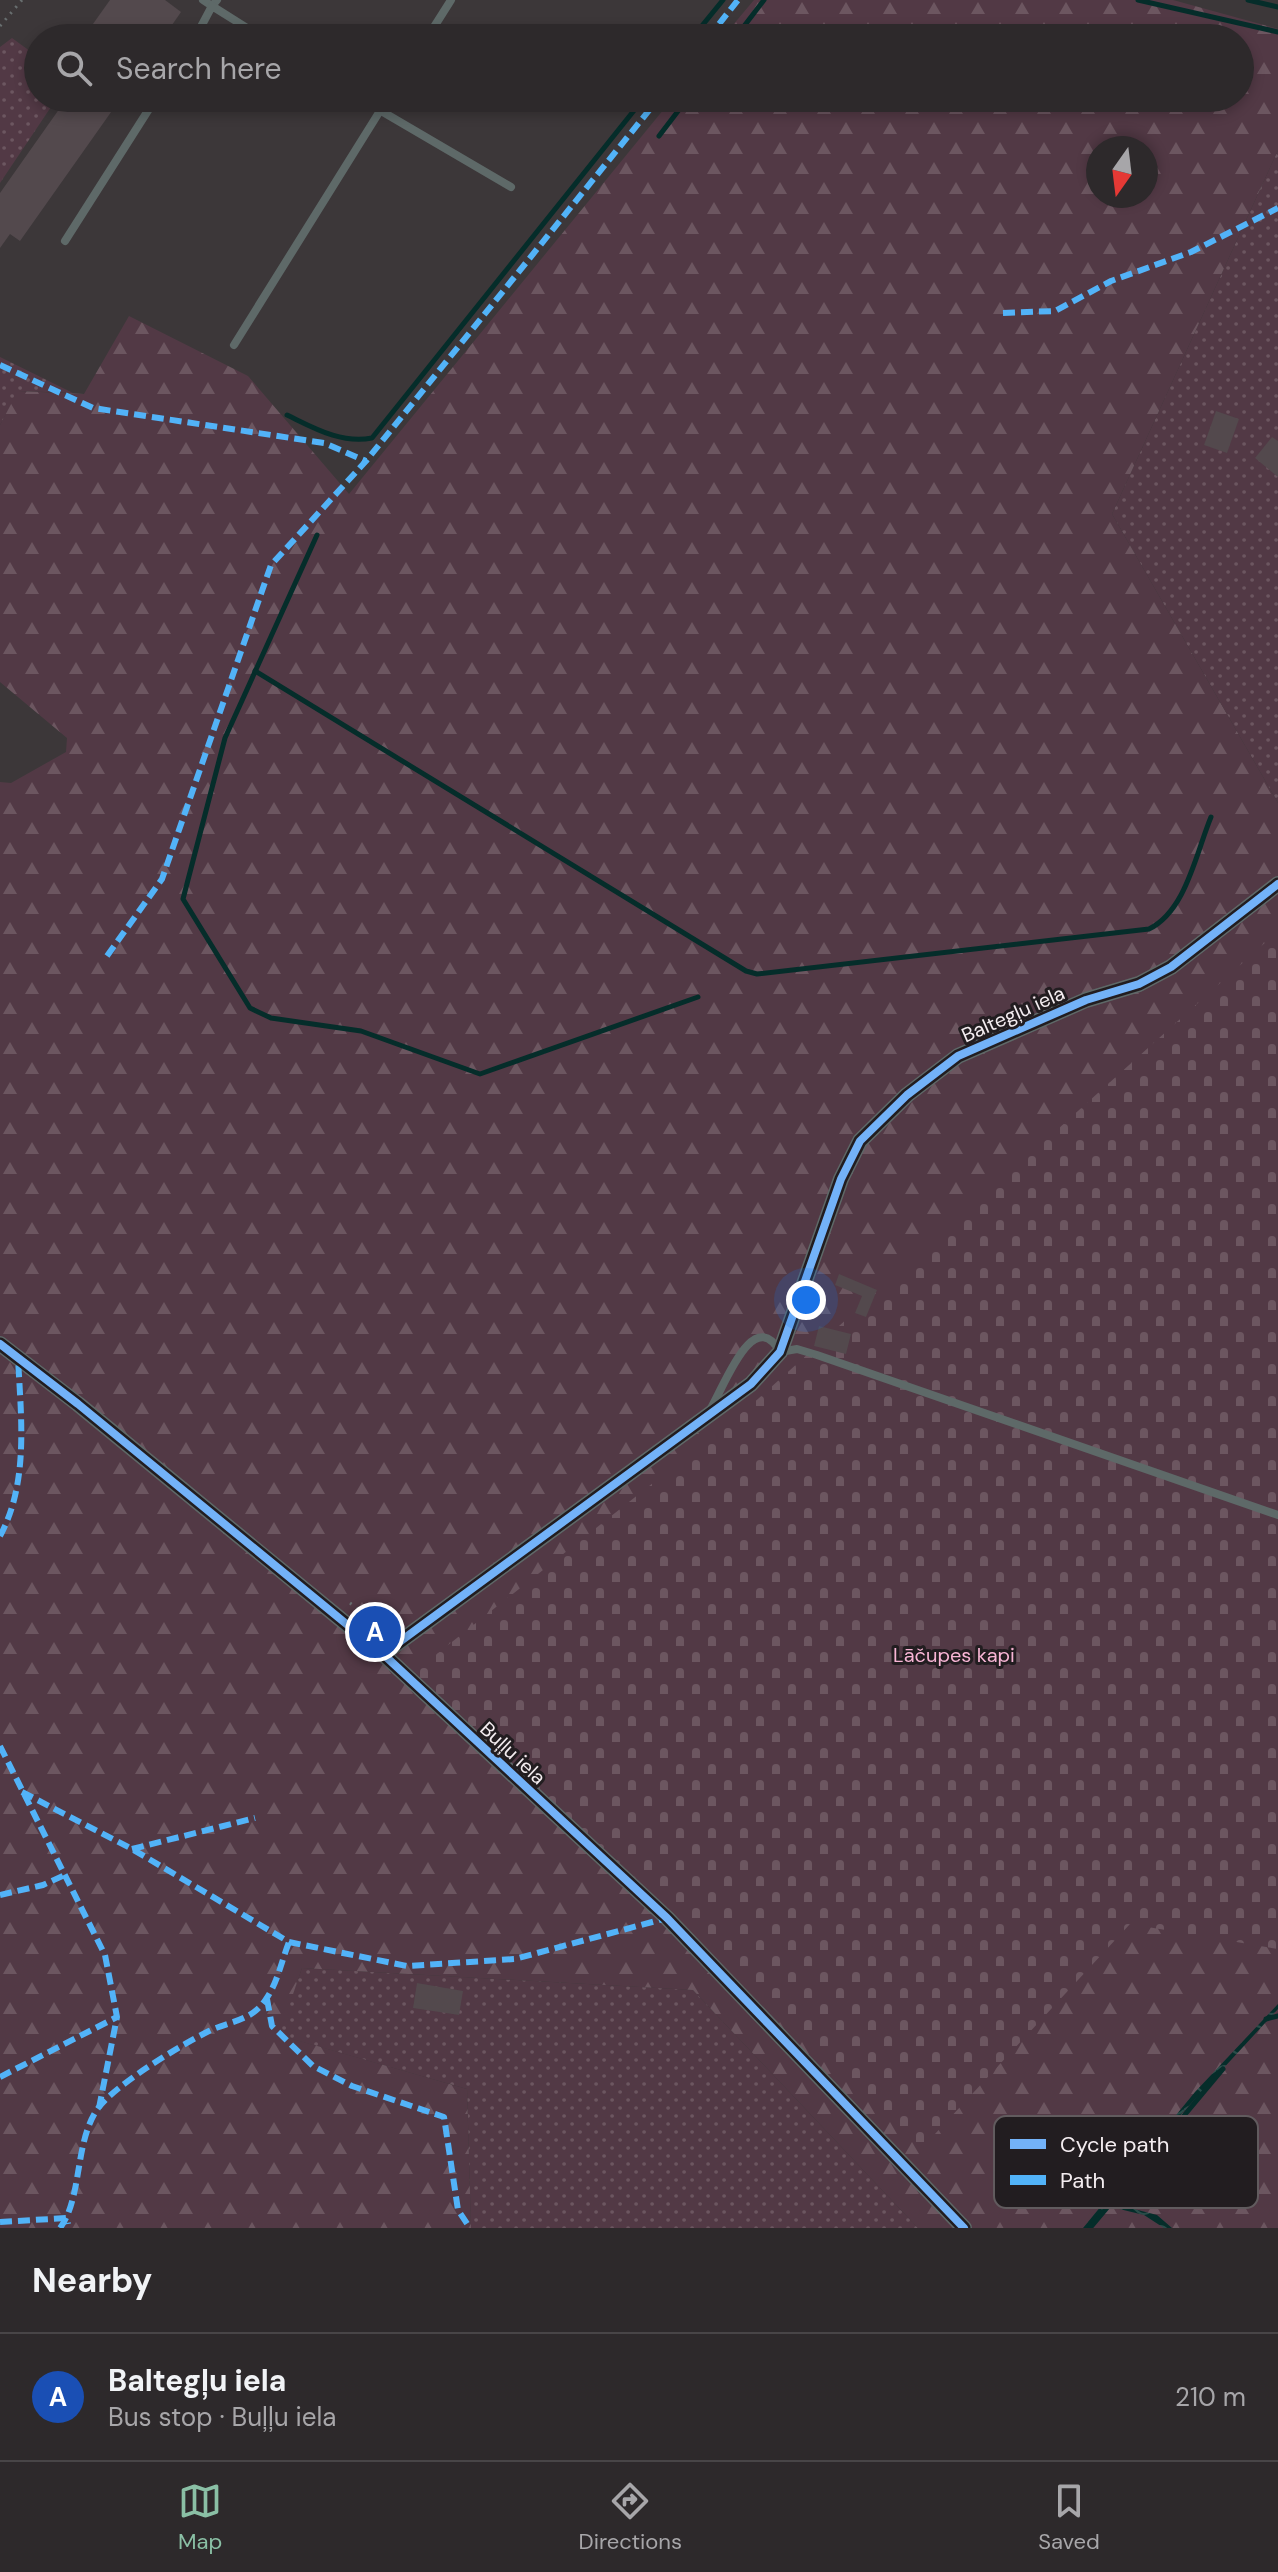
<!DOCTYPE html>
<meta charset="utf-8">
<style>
body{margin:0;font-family:"DM Sans",sans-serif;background:#353133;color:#f1f3f6}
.compass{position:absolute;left:1086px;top:136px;width:72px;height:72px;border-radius:50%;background:#2d292b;box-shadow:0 4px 12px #0003;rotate:194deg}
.you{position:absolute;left:806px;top:1300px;width:28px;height:28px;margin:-20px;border:6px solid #fff;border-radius:50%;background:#1a73e8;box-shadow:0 0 0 12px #1a73e833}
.badge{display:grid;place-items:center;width:52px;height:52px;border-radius:50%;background:#8abfa5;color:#fff;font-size:26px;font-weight:700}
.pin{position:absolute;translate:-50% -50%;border:4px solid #fff;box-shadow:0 2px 8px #0006}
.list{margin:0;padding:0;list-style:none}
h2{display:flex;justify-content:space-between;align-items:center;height:104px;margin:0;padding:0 32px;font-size:34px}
h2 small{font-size:26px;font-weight:400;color:#a7a6a9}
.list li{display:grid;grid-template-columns:52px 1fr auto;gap:24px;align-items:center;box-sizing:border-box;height:128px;padding:0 32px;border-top:2px solid #484547}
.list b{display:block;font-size:30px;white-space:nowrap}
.list p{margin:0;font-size:26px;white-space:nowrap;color:#a7a6a9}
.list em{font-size:26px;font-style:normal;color:#a7a6a9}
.icon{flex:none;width:44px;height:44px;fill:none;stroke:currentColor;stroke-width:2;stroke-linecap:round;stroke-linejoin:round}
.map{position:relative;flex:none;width:1278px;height:2228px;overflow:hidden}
.search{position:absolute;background:#2d292b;box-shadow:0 4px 12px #0003;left:24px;right:24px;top:24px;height:88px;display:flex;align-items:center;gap:20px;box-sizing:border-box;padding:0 28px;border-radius:44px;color:#a7a6a9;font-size:30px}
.sheet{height:232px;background:#2d292b}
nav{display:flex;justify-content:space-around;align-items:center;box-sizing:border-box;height:112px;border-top:2px solid #484547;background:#2d292b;font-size:22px;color:#a7a6a9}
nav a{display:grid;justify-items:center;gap:4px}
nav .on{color:#8abfa5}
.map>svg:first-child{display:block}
.grass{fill:url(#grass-dots)}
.forest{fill:url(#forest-firs);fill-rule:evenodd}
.cemetery{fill:url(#cemetery-stones)}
.water{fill:url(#water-waves)}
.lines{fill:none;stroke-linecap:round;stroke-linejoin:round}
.stream{stroke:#052d2a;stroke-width:5}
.building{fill:#53494d}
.path{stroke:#686e6f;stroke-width:3;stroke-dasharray:2 6;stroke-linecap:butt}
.service{stroke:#5e6968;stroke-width:8}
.minor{stroke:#5e6968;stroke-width:16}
.quiet{stroke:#52b3f8;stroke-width:6;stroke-dasharray:12 6;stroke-linecap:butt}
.cycleway-casing{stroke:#221d20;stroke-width:13}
.cycleway{stroke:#73b2f8;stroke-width:8}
.labels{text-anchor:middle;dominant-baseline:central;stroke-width:6;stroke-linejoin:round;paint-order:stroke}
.street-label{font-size:20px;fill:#f4edf0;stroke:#221d20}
.park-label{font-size:20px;fill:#f8b5d5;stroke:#221d20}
.key{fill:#221d20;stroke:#615b5e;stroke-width:2}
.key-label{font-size:22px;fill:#f4edf0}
</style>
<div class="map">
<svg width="1278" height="2228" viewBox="0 0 1278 2228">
<defs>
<pattern id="grass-dots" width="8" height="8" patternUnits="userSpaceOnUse" patternTransform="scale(2)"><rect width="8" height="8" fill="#523945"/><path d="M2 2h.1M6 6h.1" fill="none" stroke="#6c5660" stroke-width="1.8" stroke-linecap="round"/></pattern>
<pattern id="forest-firs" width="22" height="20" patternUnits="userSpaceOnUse" patternTransform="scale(2)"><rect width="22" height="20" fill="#523945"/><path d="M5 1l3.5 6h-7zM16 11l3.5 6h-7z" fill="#6c5660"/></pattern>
<pattern id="cemetery-stones" width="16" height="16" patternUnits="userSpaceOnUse" patternTransform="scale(2)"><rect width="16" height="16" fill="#523945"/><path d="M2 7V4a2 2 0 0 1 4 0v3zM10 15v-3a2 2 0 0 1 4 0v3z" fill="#6c5660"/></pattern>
<pattern id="water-waves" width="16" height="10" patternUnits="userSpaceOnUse" patternTransform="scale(2)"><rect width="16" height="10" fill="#052d2a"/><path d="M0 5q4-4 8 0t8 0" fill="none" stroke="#2a4c49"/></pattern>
</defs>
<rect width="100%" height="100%" fill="#3c3739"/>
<g class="grass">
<path d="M12,38L38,57V98H57L0,183V47Z"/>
<path d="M1278,150V803L1112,514Z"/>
<path d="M0,357L73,393L19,391L0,425Z"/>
<path d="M302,1968L693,1990L918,2228H471L467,2089L278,2035Z"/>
</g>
<path class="forest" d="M754,0H1173L1278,29V150L1112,514L1278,803V2228H918L693,1990L302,1968L279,2035L467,2089L471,2228H0V782L11,783L66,752L67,738L0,682V425L18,391L84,394L129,316L248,376L349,494L673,98H1240V38H722ZM1098,148H1146V196H1098Z"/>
<path class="cemetery" d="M1278,931V1949L1130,1924L922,2148L414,1672L749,1407Z"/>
<path class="water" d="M1278,2004V2009L1161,2136L1112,2200L1111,2203L1157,2215L1172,2228H1164L1144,2215L1107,2206L1090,2228H1083L1195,2092Z"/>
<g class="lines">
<g class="stream">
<path d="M1138,0L1278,32"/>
<path d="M1248,0L1278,7"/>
<path d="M692,38L723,0"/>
<path d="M735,38L764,0"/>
<path d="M659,136L688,98"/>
<path d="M287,415C314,428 341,444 372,438L644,98"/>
<path d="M317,535L225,738L183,899L250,1008L271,1018L361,1031L480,1074L698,997"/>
<path d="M255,671L746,971L757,974L1149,929C1186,911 1196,853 1211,817"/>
<path d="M1266,2019L1278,2016"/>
<path d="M1090,2228L1223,2069"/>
</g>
</g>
<g class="building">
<path d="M110,0H165L181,12L163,38H83Z"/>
<path d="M67,98H121L20,241L10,234L0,248V193Z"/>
<path d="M1216,411L1239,419L1227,453L1204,445Z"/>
<path d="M1272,437L1278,441V477L1255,458Z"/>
<path d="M839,1274L877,1290L866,1317L855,1313L862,1296L835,1285Z"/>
<path d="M819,1326L851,1334L846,1354L814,1346Z"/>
<path d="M417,1983L463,1991L459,2015L413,2008Z"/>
</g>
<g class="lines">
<g class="path">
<path d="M0,26L22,0"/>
<path d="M350,1603L385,1631"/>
</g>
<g class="service">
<path d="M203,0L212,6L217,0"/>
<path d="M195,38L212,6L263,38"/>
<path d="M427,38L451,0"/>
<path d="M359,98L511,187"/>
<path d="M65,241L156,98"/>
<path d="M234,345L388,98"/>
<path d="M711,1408C724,1387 753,1304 780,1352L797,1349L817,1355L1278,1515"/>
</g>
<g class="minor">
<path d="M0,1344L78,1404L383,1654L667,1918L964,2228"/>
<path d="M383,1654L751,1384L780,1352L841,1179L860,1141L907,1095L958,1056L1086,1000L1139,984L1171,967L1278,884"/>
</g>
<g class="quiet">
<path d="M708,38L738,0"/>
<path d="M1003,313L1055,311L1111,281L1191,252L1278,208"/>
<path d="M0,365L93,408L324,443L366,461"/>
<path d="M107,956L162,879L271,565L366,461L659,98"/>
<path d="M0,1536C29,1482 21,1418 18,1358"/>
<path d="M0,1746L105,1955L117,2017L99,2108"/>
<path d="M22,1792L132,1849L289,1942L407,1966L515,1959L667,1918"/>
<path d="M132,1849L255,1818"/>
<path d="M0,1895L43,1885L67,1874"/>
<path d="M267,1999L272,2026L313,2066L352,2086L444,2117L458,2210L470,2228"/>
<path d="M0,2077L117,2017"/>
<path d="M0,2222L67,2218L68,2224"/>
<path d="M60,2228C83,2197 74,2140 99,2107C118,2083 181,2045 209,2031C230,2021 252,2021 266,1999C277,1984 282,1960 289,1942"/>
</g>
<defs>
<g id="cycleway">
<path d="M0,1344L78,1404L383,1654L667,1918L964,2228"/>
<path d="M383,1654L751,1384L780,1352L841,1179L860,1141L907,1095L958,1056L1086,1000L1139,984L1171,967L1278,884"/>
</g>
</defs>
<use href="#cycleway" class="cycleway-casing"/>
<use href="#cycleway" class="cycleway"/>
</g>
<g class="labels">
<g class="street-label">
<text transform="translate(1013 1014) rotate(-24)">Baltegļu iela</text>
<text transform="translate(513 1753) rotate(43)">Buļļu iela</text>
</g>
<g class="park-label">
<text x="954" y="1655">Lāčupes kapi</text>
</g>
</g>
<rect x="994" y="2116" width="264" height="92" rx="12" class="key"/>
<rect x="1010" y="2139" width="36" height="10" fill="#73b2f8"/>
<rect x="1010" y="2175" width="36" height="10" fill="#52b3f8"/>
<g class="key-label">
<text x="1060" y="2152">Cycle path</text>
<text x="1060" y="2188">Path</text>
</g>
</svg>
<svg class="compass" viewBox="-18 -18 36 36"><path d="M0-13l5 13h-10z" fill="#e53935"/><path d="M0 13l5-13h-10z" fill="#a7a6a9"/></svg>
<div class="you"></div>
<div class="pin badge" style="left:375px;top:1632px;background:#1a4fb4">A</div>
<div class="search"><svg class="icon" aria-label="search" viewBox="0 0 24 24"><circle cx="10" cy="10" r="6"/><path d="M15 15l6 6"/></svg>Search here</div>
</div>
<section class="sheet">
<h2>Nearby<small></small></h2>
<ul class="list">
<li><span class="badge" style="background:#1a4fb4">A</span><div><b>Baltegļu iela</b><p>Bus stop · Buļļu iela</p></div><em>210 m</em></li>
</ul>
</section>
<nav>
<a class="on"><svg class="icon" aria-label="map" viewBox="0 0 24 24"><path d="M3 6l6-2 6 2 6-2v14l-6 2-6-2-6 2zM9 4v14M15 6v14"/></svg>Map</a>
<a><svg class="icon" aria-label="directions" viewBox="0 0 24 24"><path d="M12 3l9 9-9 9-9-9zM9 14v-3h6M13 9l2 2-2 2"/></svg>Directions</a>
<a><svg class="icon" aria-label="saved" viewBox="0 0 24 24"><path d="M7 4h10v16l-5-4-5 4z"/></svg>Saved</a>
</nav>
